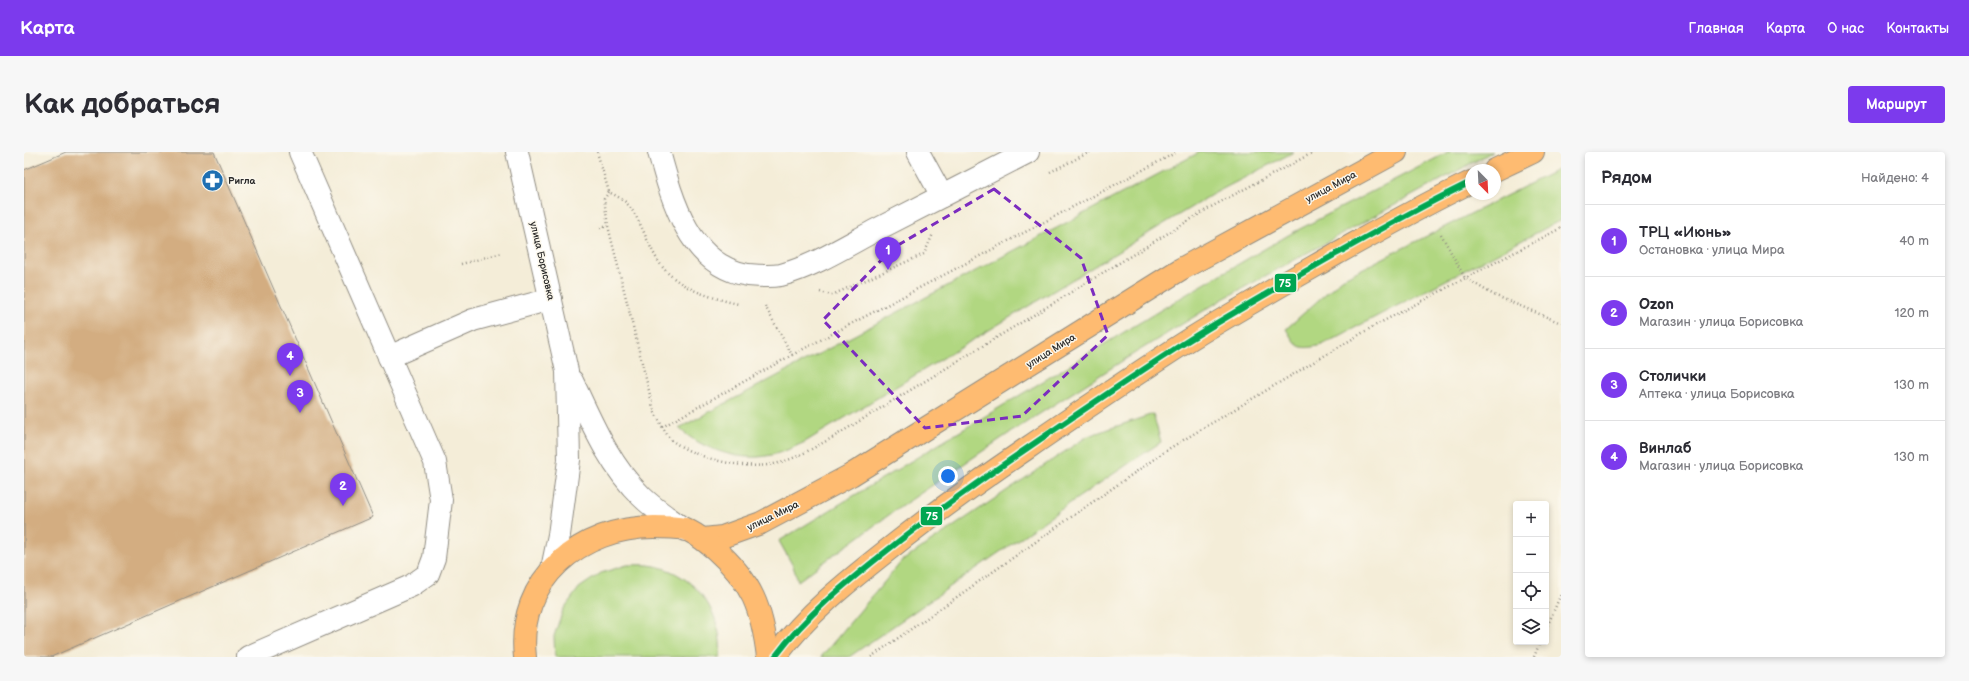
<!DOCTYPE html>
<html lang="ru">
<meta charset="utf-8">
<style>
body{margin:0;font-family:"Balsamiq Sans",sans-serif;background:#f7f7f7;color:#2b2b33}
.controls{position:absolute;right:12px;bottom:12px;display:grid;overflow:hidden;border-radius:4px;box-shadow:0 2px 6px #0003}
.controls button{width:36px;height:36px;display:grid;place-items:center;padding:0;border:0;border-bottom:1px solid #e1e1e2;background:#fff;color:#2b2b33;font:20px sans-serif}
.compass{position:absolute;left:1441px;top:12px;width:36px;height:36px;border-radius:50%;background:#fff;box-shadow:0 2px 6px #0003;rotate:156deg}
.you{position:absolute;left:924px;top:324px;width:14px;height:14px;margin:-10px;border:3px solid #fff;border-radius:50%;background:#1a73e8;box-shadow:0 0 0 6px #1a73e833}
.badge{display:grid;place-items:center;width:26px;height:26px;border-radius:50%;background:#7c3aed;color:#fff;font-size:13px;font-weight:700}
.pin{position:absolute;translate:-50% -33px;filter:drop-shadow(0 1px 2px #0008)}
.pin::after{content:'';position:absolute;top:21px;width:14px;height:12px;background:inherit;clip-path:polygon(0 0,100% 0,50% 100%)}
.list{margin:0;padding:0;list-style:none}
h2{display:flex;justify-content:space-between;align-items:center;height:52px;margin:0;padding:0 16px;font-size:17px}
h2 small{font-size:13px;font-weight:400;color:#7c7c81}
.list li{display:grid;grid-template-columns:26px 1fr auto;gap:12px;align-items:center;box-sizing:border-box;height:72px;padding:0 16px;border-top:1px solid #e1e1e2}
.list b{display:block;font-size:15px;white-space:nowrap}
.list p{margin:0;font-size:13px;white-space:nowrap;color:#7c7c81}
.list em{font-size:13px;font-style:normal;color:#7c7c81}
.icon{flex:none;width:22px;height:22px;fill:none;stroke:currentColor;stroke-width:2;stroke-linecap:round;stroke-linejoin:round}
.map{position:relative;flex:none;width:1537px;height:505px;overflow:hidden;border-radius:4px}
header{display:flex;align-items:center;gap:24px;box-sizing:border-box;height:56px;padding:0 20px;background:#7c3aed;color:#fff}
header strong{font-size:19px}
nav{display:flex;gap:22px;margin-inline-start:auto;font-size:14px}
.intro{display:flex;align-items:center;justify-content:space-between;box-sizing:border-box;height:96px;padding:0 24px}
h1{margin:0;font-size:28px}
.button{padding:10px 18px;border-radius:4px;background:#7c3aed;color:#fff;font-size:14px;font-weight:700}
main{display:flex;gap:24px;padding:0 24px}
aside{flex:1;background:#fff;border-radius:4px;box-shadow:0 2px 6px #0003}
.map>svg:first-child{display:block}
.green{fill:#b1d781;stroke:#6e8156}
.building{fill:#d3ad81}
.lines{fill:none;stroke-linecap:round;stroke-linejoin:round}
.minor-casing{stroke:#908c82;stroke-width:24}
.major-casing{stroke:#908c82;stroke-width:24}
.path{stroke:#908c82;stroke-width:2.5;stroke-dasharray:1 3;stroke-linecap:butt}
.minor{stroke:#fff;stroke-width:22}
.major{stroke:#febb71;stroke-width:22}
.bus-1-casing{stroke:#fbf7ec;stroke-width:9}
.bus-1{stroke:#00a651;stroke-width:6}
.marked{fill:none;stroke:#7b2cbf;stroke-width:3;stroke-dasharray:8 5;stroke-linejoin:round}
.labels{text-anchor:middle;dominant-baseline:central;stroke-width:3;stroke-linejoin:round;paint-order:stroke}
.poi-label{font-size:10px;font-weight:bold;fill:#2b2b2b;stroke:#fbf7ec;text-anchor:start}
.street-label{font-size:10px;fill:#2b2b2b;stroke:#fbf7ec}
.line-badge{stroke:#fbf7ec;stroke-width:1.5}
.badge-label{font-size:11px;text-anchor:middle;font-weight:bold;fill:#fff}
</style>
<header>
<strong>Карта</strong>
<nav><a>Главная</a><a>Карта</a><a>О нас</a><a>Контакты</a></nav>
</header>
<div class="intro"><h1>Как добраться</h1><a class="button">Маршрут</a></div>
<main>
<div class="map">
<svg width="1537" height="505" viewBox="0 0 1537 505">
<rect width="100%" height="100%" fill="#fbf7ec"/>
<filter id="ink" filterUnits="userSpaceOnUse"><feTurbulence type="fractalNoise" baseFrequency=".025" numOctaves="2"/><feDisplacementMap in="SourceGraphic" scale="8" xChannelSelector="R" yChannelSelector="G"/><feConvolveMatrix kernelMatrix="1 2 1 2 8 2 1 2 1" color-interpolation-filters="sRGB"/></filter>
<filter id="wash" filterUnits="userSpaceOnUse"><feTurbulence type="fractalNoise" baseFrequency=".012" numOctaves="4" result="noise"/><feDisplacementMap in="SourceGraphic" scale="16" xChannelSelector="R" yChannelSelector="G"/><feGaussianBlur stdDeviation="0.9" result="paint"/><feColorMatrix in="noise" values="0 0 0 0 0 0 0 0 0 0 0 0 0 0 0 0 0 1.4 0 .05"/><feComposite in="paint" operator="in"/></filter>
<g filter="url(#wash)">
<rect width="100%" height="100%" fill="#f4edd8"/>
<g class="green">
<path d="M1176,0H1270L1189,42L781,290C766,297 751,304 734,305C708,307 673,294 655,276Z"/>
<path d="M1424,0H1468L1199,147L1103,206L981,284L869,360L774,429L769,414L755,389L1168,139L1268,81Z"/>
<path d="M1537,16V68L1298,193C1275,198 1274,197 1262,177L1318,127Z"/>
<path d="M1129,262L1137,290L1052,347L825,505H797L878,409L1064,284Z"/>
<path d="M603,413C612,413 622,412 631,414C673,423 700,463 696,505H531L530,484L539,458L555,436L577,421Z"/>
</g>
<g id="blocks">
<path class="building" d="M42,0H190L349,365L27,505H0V18Z"/>
</g>
</g>
<g filter="url(#ink)">
<use href="#blocks" fill-opacity="0" stroke="#908c82" stroke-width="1"/>
<g class="lines">
<defs>
<g id="minor">
<path d="M493,0L543,219L545,308L535,383L528,417"/>
<path d="M635,0C648,48 666,114 724,123C735,124 746,125 757,123C790,114 820,95 850,79C901,53 953,26 1004,0"/>
<path d="M894,0L918,44"/>
<path d="M365,205L449,168L527,147"/>
<path d="M548,229C567,269 585,313 617,344C630,357 646,367 661,378"/>
<path d="M224,505L387,434L404,422L410,406L417,348L411,310L276,0"/>
</g>
<g id="major">
<path d="M1471,18L1509,0"/>
<path d="M680,387L698,385L737,371L827,323L1157,117L1372,0"/>
<path d="M501,505C492,427 557,375 630,375C640,375 651,375 661,377C672,381 682,390 691,397C728,430 738,456 744,505"/>
<path d="M751,505C783,462 823,430 865,397C909,362 955,329 1002,297C1056,260 1110,223 1165,188C1213,158 1263,130 1312,102C1357,77 1401,52 1447,30"/>
</g>
</defs>
<use href="#minor" class="minor-casing"/>
<use href="#major" class="major-casing"/>
<g class="path">
<path d="M573,0L585,40C592,44 600,47 605,54C620,72 625,102 643,120C662,139 689,146 714,152"/>
<path d="M1026,20L1066,0"/>
<path d="M585,40L580,47L584,74L630,259C636,269 641,283 650,290C674,307 721,318 750,312C770,308 789,296 806,287L1187,55L1290,0"/>
<path d="M576,76L584,74"/>
<path d="M1417,82L1441,126L1470,143L1537,171"/>
<path d="M437,112L478,101"/>
<path d="M796,140L808,143L900,102L909,82"/>
<path d="M741,154L768,203L1153,0"/>
<path d="M638,275L768,203"/>
<path d="M1522,477L1537,442"/>
<path d="M847,505L1146,296L1350,174L1537,76"/>
<path d="M1510,505L1516,490"/>
</g>
<use href="#minor" class="minor"/>
<use href="#major" class="major"/>
<defs>
<path id="bus-1" d="M751,505C783,462 823,430 865,397C909,362 955,329 1002,297C1056,260 1110,223 1165,188C1213,158 1263,130 1312,102C1357,77 1401,52 1447,30"/>
</defs>
<use href="#bus-1" class="bus-1-casing"/>
<use href="#bus-1" class="bus-1"/>
</g>
</g>
<path class="marked" d="M970,37L1057,106L1084,183L998,264L901,276L799,168L869,96Z"/>
<defs>
<symbol id="pharmacy-disc" viewBox="-11 -11 22 22"><circle r="9.5" fill="#1f6fb2" stroke="#fbf7ec"/><path d="M-2-6h4v4h4v4h-4v4h-4v-4h-4v-4h4Z" fill="#fff"/></symbol>
</defs>
<g fill-rule="evenodd">
<use href="#pharmacy-disc" x="176" y="16" width="25" height="25"/>
</g>
<g class="labels">
<g class="poi-label">
<text x="204" y="29">Ригла</text>
</g>
<g class="street-label">
<text transform="translate(1307 35) rotate(-28)">улица Мира</text>
<text transform="translate(518 109) rotate(77)">улица Борисовка</text>
<text transform="translate(1027 199) rotate(-32)">улица Мира</text>
<text transform="translate(749 364) rotate(-26)">улица Мира</text>
</g>
</g>
<g class="line-badge">
<rect x="1250" y="121" width="23" height="20" rx="4" fill="#00a651"/>
<rect x="896" y="354" width="23" height="20" rx="4" fill="#00a651"/>
</g>
<g class="badge-label">
<text x="1261" y="135">75</text>
<text x="908" y="368">75</text>
</g>
</svg>
<div class="controls">
<button>+</button>
<button>−</button>
<button><svg class="icon" aria-label="locate" viewBox="0 0 24 24"><circle cx="12" cy="12" r="6"/><path d="M12 2v4M12 18v4M2 12h4M18 12h4"/></svg></button>
<button><svg class="icon" aria-label="layers" viewBox="0 0 24 24"><path d="M12 4l9 5-9 5-9-5zM3 14l9 5 9-5"/></svg></button>
</div>
<svg class="compass" viewBox="-18 -18 36 36"><path d="M0-13l5 13h-10z" fill="#e53935"/><path d="M0 13l5-13h-10z" fill="#7c7c81"/></svg>
<div class="you"></div>
<div class="pin badge" style="left:864px;top:118px">1</div>
<div class="pin badge" style="left:319px;top:354px">2</div>
<div class="pin badge" style="left:276px;top:261px">3</div>
<div class="pin badge" style="left:266px;top:224px">4</div>
</div>
<aside>
<h2>Рядом<small>Найдено: 4</small></h2>
<ul class="list">
<li><span class="badge">1</span><div><b>ТРЦ «Июнь»</b><p>Остановка · улица Мира</p></div><em>40 m</em></li>
<li><span class="badge">2</span><div><b>Ozon</b><p>Магазин · улица Борисовка</p></div><em>120 m</em></li>
<li><span class="badge">3</span><div><b>Столички</b><p>Аптека · улица Борисовка</p></div><em>130 m</em></li>
<li><span class="badge">4</span><div><b>Винлаб</b><p>Магазин · улица Борисовка</p></div><em>130 m</em></li>
</ul>
</aside>
</main>
